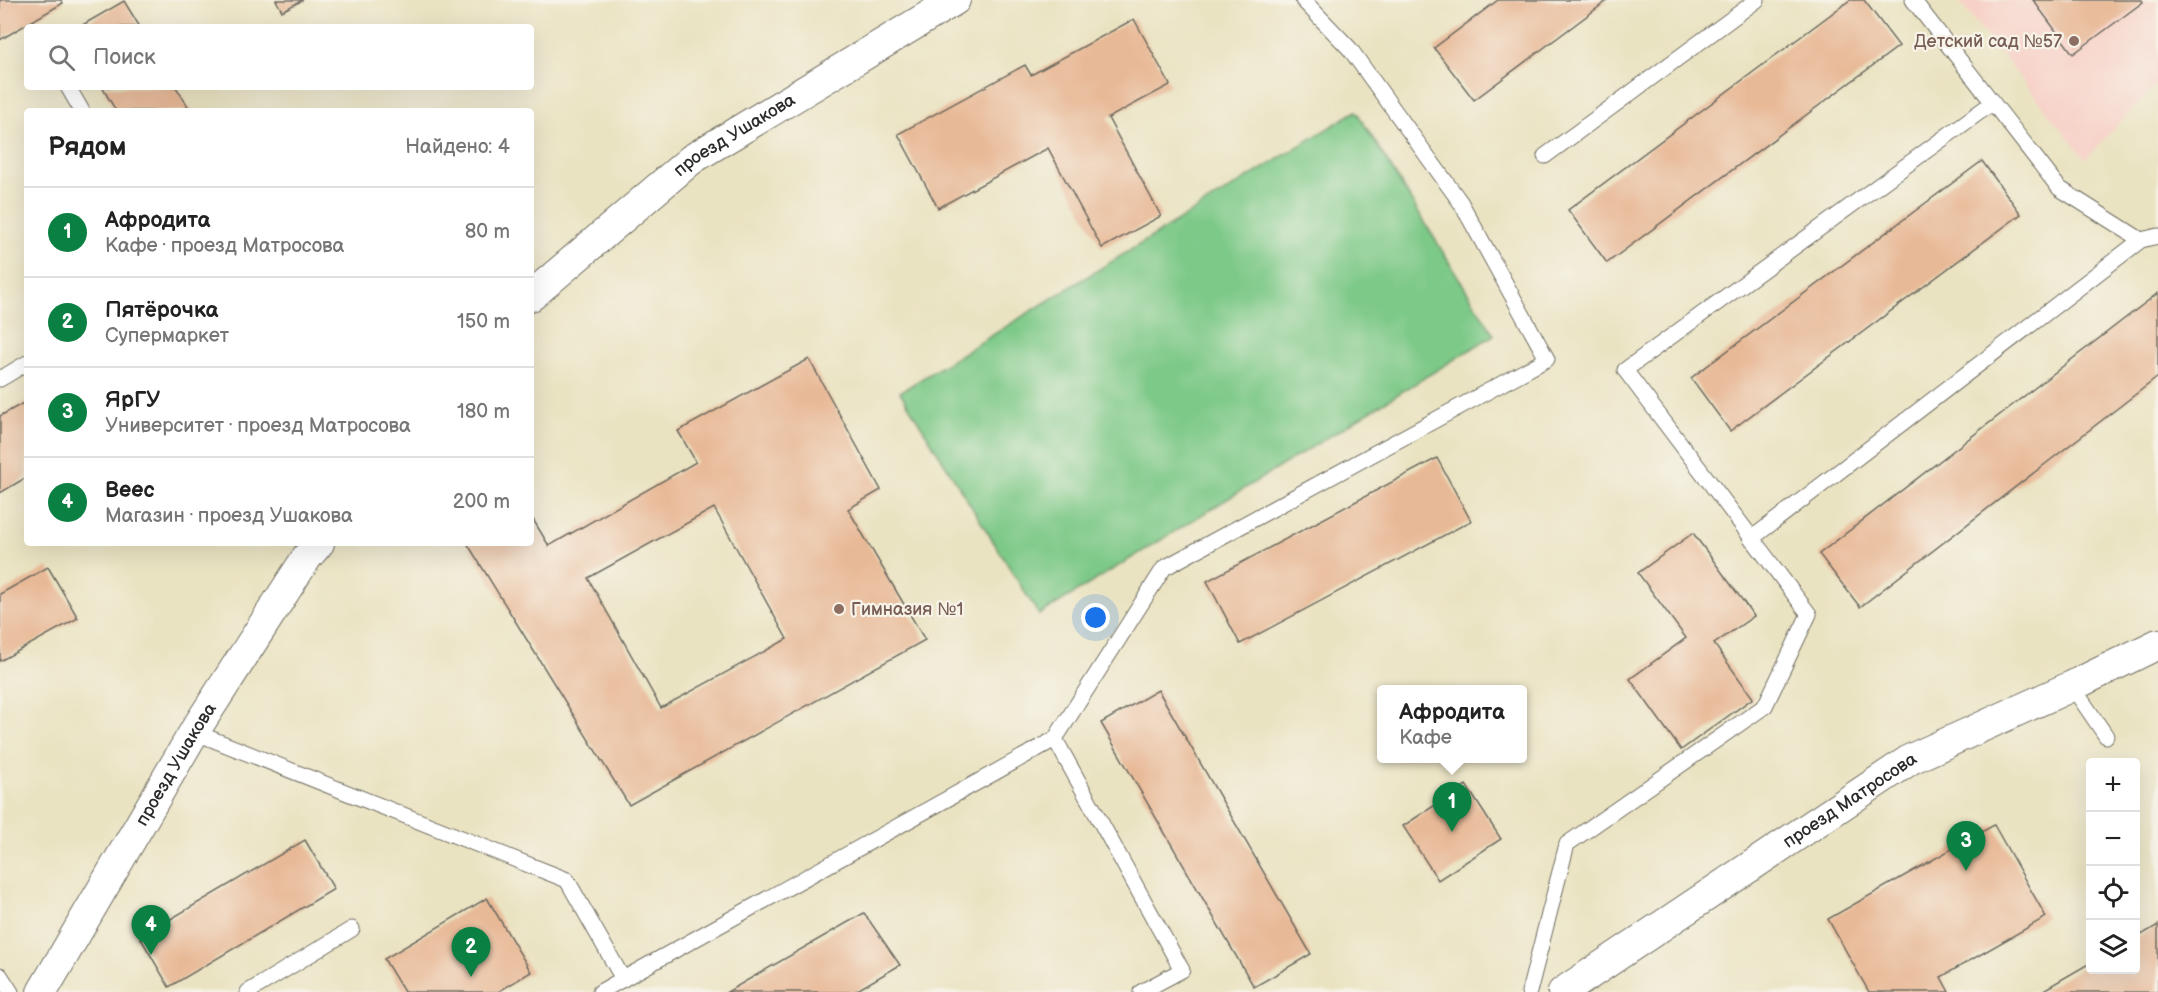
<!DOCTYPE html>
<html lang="ru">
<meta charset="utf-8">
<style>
body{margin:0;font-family:"Balsamiq Sans",sans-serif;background:#f6f6f6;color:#222}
.controls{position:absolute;right:18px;bottom:18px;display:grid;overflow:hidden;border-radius:6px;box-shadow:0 6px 24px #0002}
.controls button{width:54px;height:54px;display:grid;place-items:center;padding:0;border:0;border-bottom:2px solid #e0e0e0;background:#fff;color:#222;font:30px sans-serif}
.you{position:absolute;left:1096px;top:618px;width:21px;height:21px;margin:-15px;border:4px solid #fff;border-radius:50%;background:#1a73e8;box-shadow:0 0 0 9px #1a73e833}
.badge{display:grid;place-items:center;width:39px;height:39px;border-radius:50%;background:#0b8043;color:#fff;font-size:20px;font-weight:700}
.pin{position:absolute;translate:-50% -50px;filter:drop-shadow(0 2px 3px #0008)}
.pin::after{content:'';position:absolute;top:32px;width:21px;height:18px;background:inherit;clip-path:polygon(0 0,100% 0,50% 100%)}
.popup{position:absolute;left:1377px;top:685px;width:150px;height:78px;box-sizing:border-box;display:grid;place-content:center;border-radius:6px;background:#fff;filter:drop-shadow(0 2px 4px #0005);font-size:20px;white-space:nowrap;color:#767676}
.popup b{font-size:22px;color:#222}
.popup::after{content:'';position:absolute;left:50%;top:100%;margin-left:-12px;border:12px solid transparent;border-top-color:#fff}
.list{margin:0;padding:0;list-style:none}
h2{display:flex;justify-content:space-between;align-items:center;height:78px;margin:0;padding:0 24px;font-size:26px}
h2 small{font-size:20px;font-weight:400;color:#767676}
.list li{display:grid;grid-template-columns:39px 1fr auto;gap:18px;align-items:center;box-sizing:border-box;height:90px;padding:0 24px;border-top:2px solid #e0e0e0}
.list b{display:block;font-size:22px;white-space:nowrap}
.list p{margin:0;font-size:20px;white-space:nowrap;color:#767676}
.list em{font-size:20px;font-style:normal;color:#767676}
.icon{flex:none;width:33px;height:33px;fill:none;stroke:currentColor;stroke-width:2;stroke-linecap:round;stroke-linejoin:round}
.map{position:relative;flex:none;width:2158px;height:992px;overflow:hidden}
.search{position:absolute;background:#fff;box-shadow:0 6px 24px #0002;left:24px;top:24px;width:510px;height:66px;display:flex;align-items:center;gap:15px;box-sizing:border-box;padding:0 21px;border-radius:6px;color:#767676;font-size:22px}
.panel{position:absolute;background:#fff;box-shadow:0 6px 24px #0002;left:24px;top:108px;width:510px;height:438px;border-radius:6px}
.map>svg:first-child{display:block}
.built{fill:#f7d1c8}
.green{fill:#7dc988;stroke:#547a5a;stroke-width:1.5}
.building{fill:#e8b997;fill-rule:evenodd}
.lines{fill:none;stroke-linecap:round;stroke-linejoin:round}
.lane-casing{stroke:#6e6b60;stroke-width:17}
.street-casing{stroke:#6e6b60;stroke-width:32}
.lane{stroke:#fff;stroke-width:15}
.street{stroke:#fff;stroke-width:30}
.education-dot{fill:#8d6e63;stroke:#f7f3e8;stroke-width:2}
.labels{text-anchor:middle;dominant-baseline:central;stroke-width:4.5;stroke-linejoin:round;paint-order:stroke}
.education-label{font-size:18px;fill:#785e54;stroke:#f7f3e8;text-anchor:end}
.street-label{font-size:18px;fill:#2b2b2b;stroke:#f7f3e8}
</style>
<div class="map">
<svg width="2158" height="992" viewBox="0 0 2158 992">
<rect width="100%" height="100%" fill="#f7f3e8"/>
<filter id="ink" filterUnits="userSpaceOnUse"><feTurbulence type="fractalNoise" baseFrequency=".0167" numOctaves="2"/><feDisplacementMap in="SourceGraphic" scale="12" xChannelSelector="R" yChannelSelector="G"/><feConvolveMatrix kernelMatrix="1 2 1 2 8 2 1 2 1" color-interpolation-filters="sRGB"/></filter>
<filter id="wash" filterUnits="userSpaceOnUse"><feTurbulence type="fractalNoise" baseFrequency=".008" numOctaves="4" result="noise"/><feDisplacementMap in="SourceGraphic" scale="24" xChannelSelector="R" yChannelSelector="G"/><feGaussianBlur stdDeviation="1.35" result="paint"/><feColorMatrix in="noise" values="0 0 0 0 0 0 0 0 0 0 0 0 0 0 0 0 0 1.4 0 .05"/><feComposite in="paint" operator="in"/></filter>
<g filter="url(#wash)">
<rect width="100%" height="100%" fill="#eae3c2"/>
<path class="built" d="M1958,0H2158V82L2085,159Z"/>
<path class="green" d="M1356,111L1494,335L1039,615L900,392Z"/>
<g id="blocks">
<g class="building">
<path d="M0,0H61L63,3L0,40Z"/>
<path d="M276,0H303L282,11Z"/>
<path d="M1498,0H1608L1474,100L1434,48Z"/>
<path d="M1850,0H1864L1899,46L1607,263L1568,210Z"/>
<path d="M2033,0H2142L2143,2L2073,54Z"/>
<path d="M124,1L140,27H79Z"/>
<path d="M1134,19L1170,85L1108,118L1161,216L1102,248L1048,148L938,208L898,134L1025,65L1031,75Z"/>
<path d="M102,87H176L191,111H116Z"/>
<path d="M1982,161L2021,214L1730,431L1691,378Z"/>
<path d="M2158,293V377L1860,607L1819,554Z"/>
<path d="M809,359L881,490L848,509L925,640L629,805L467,543H531V516L549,546L696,462L678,431ZM714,508L787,639L661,708L588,578Z"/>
<path d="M27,401V477L0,493V416Z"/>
<path d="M1437,458L1471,521L1240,644L1207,581Z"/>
<path d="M1693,533L1754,616L1714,644L1753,698L1681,750L1630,679L1686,638L1638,573Z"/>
<path d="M48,567L78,618L0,661V594Z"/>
<path d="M1158,690L1311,954L1254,987L1101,723Z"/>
<path d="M1466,785L1501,839L1438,880L1403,826Z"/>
<path d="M1994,825L2046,917L1941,977L1949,992H1869L1828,919Z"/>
<path d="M305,840L334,889L169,987L140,937Z"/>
<path d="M487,898L531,972L498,992H404L384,959Z"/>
<path d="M864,913L900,965L854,992H727Z"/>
<path d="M2158,925V992H2040L2090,963V970H2136V938Z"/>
</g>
</g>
</g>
<g filter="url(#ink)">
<use href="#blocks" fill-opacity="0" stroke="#6e6b60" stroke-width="1.5"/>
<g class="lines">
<defs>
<g id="lane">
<path d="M1913,0L2059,188L2141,240L2158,236"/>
<path d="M68,87L82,111"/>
<path d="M1545,156L1757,0"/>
<path d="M0,379L27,363"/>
<path d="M1751,539L2141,240"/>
<path d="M2072,686L2106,736"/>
<path d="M194,732L567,880L623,979L600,992"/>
<path d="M1055,739L1164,568L1547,359L1461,203L1350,49L1303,0"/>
<path d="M0,975L11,992"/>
<path d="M623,979L1055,739L1182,970L1141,992"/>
<path d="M248,992L352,929"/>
<path d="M1529,992L1567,844L1765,706L1809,614L1625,370L1992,103"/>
</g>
<g id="street">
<path id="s1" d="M531,296L692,159L955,0"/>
<path id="s2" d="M42,992L194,732L307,557L319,543"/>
<path id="s3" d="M1563,992L1911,759L2072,686L2158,644"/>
</g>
</defs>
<use href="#lane" class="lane-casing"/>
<use href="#street" class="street-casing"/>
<use href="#lane" class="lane"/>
<use href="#street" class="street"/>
</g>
</g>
<g class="education-dot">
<circle cx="2074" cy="41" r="6"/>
<circle cx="839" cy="609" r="6"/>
</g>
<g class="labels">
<g class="education-label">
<text x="2062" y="41">Детский сад №57</text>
<text x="851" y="609" text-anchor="start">Гимназия №1</text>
</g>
<g class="street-label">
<text stroke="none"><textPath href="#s1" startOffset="260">проезд Ушакова</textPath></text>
<text stroke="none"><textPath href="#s2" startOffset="264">проезд Ушакова</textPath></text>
<text stroke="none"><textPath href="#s3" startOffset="345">проезд Матросова</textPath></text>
</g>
</g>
</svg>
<div class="controls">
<button>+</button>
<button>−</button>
<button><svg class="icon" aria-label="locate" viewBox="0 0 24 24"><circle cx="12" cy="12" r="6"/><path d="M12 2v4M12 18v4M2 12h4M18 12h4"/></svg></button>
<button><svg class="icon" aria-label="layers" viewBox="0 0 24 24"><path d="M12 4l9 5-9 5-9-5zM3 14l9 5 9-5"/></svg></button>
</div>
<div class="you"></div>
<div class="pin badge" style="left:1452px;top:832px">1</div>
<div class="popup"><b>Афродита</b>Кафе</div>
<div class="pin badge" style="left:471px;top:977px">2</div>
<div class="pin badge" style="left:1966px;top:871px">3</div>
<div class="pin badge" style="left:151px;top:955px">4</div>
<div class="search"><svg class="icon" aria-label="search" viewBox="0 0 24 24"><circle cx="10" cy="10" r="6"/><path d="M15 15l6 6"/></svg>Поиск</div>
<section class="panel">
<h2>Рядом<small>Найдено: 4</small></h2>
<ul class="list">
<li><span class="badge">1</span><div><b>Афродита</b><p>Кафе · проезд Матросова</p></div><em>80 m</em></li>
<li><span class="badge">2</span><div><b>Пятёрочка</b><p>Супермаркет</p></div><em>150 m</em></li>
<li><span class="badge">3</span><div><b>ЯрГУ</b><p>Университет · проезд Матросова</p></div><em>180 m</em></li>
<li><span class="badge">4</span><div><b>Веес</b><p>Магазин · проезд Ушакова</p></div><em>200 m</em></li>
</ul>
</section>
</div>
